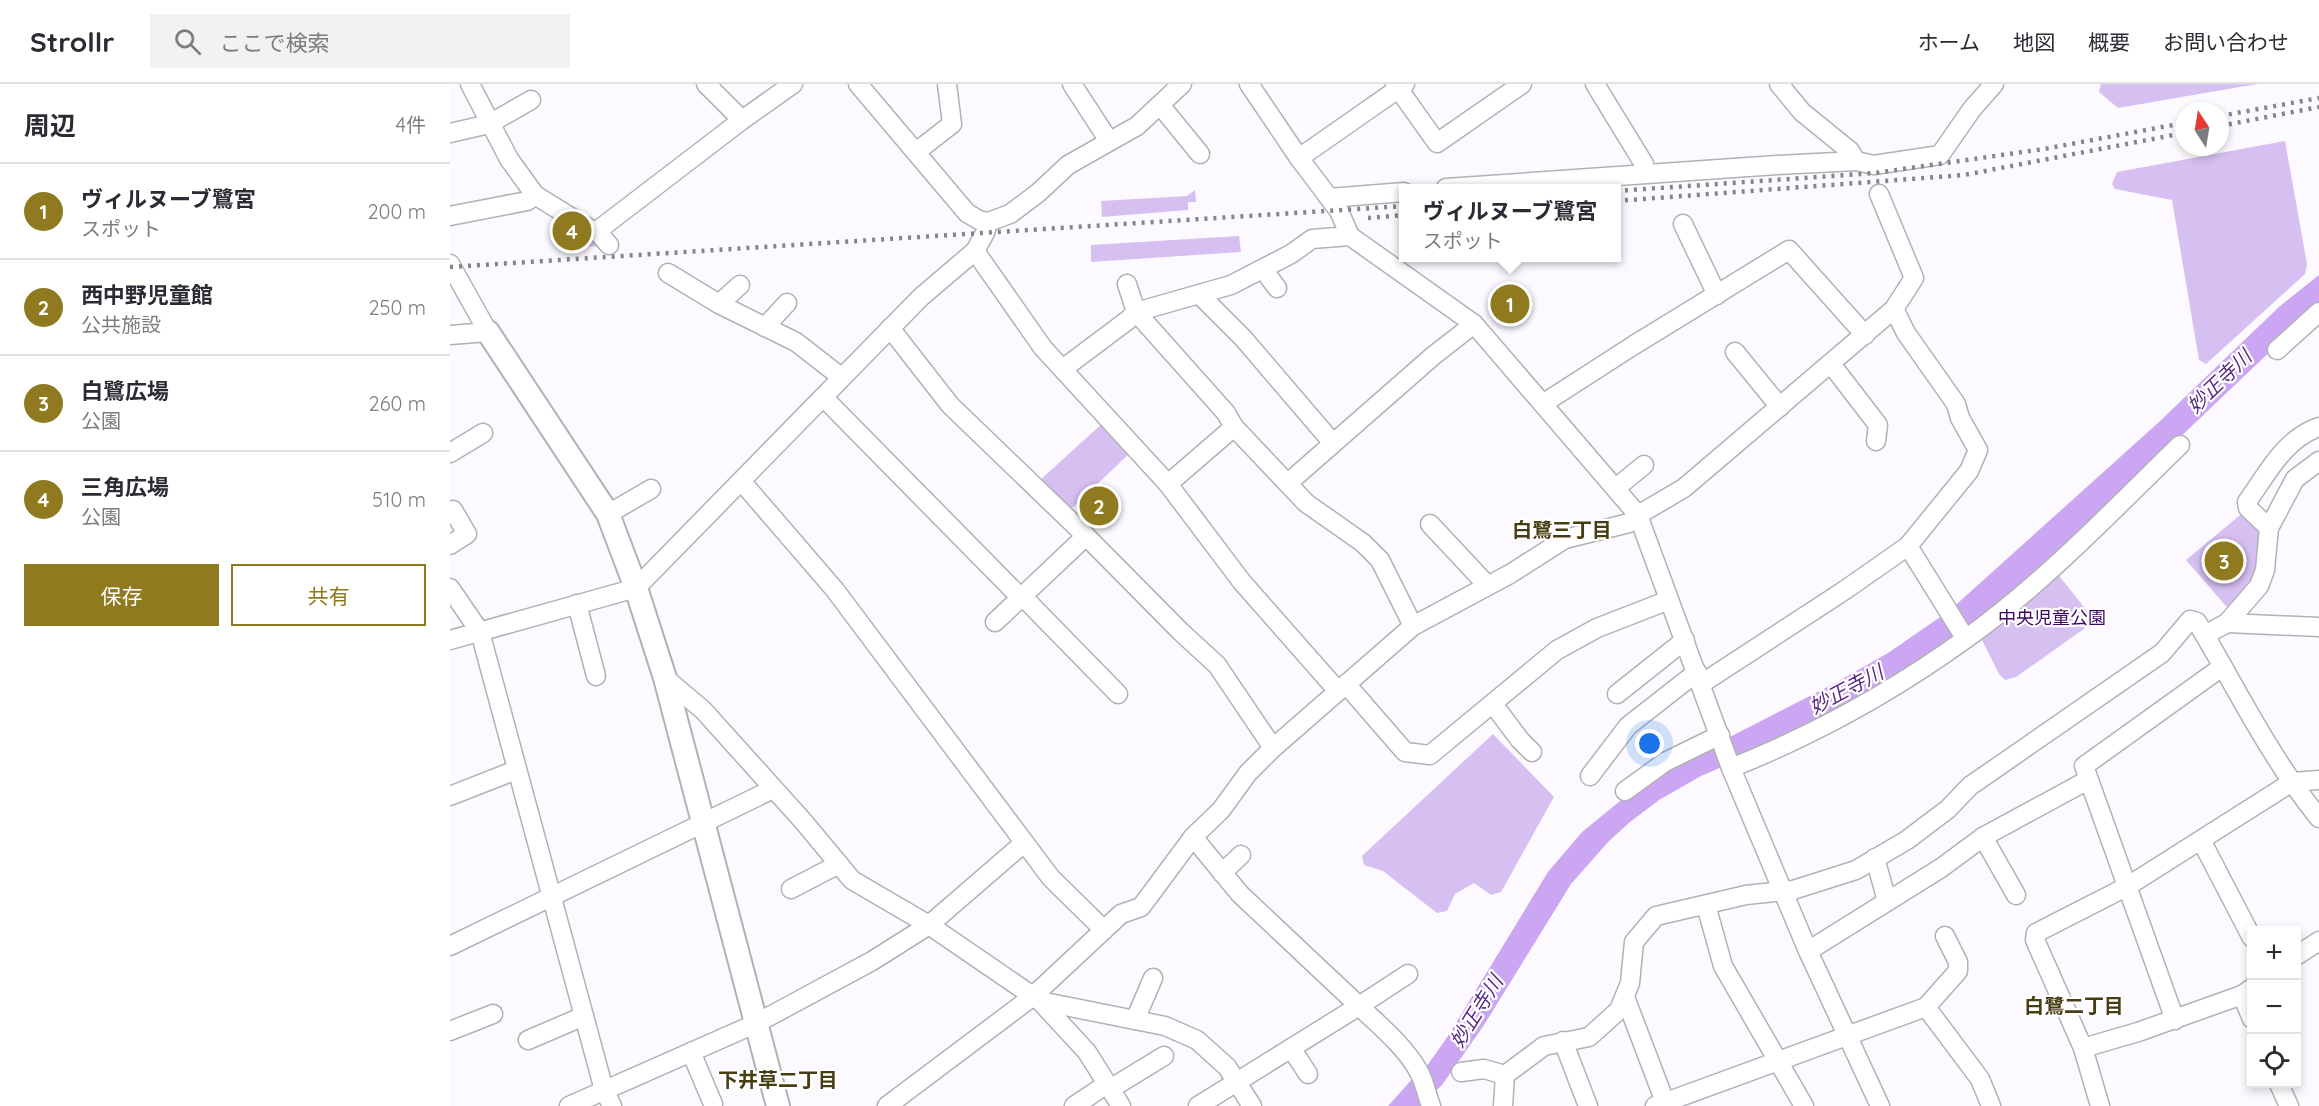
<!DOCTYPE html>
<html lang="ja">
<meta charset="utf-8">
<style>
body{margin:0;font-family:Quicksand,"Noto Sans JP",sans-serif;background:#f2f2f3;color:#2b2b33}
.controls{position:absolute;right:18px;bottom:18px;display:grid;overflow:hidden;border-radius:0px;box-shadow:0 3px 9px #0003}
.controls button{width:54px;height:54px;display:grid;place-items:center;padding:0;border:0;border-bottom:2px solid #e1e1e2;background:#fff;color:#2b2b33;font:30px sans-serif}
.compass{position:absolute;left:1725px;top:18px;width:54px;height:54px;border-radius:50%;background:#fff;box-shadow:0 3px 9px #0003;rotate:348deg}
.you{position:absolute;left:1200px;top:660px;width:21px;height:21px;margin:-15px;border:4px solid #fff;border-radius:50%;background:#1a73e8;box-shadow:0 0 0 9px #1a73e833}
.badge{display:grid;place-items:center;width:39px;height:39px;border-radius:50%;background:#8f7a20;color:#fff;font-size:20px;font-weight:700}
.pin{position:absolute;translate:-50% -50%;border:3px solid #fff;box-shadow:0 2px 6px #0006}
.popup{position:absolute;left:949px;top:100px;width:222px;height:78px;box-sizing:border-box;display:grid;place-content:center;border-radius:0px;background:#fff;filter:drop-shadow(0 2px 4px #0005);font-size:20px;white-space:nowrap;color:#7c7c81}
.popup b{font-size:22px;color:#2b2b33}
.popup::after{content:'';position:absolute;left:50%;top:100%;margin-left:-12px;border:12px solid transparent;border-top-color:#fff}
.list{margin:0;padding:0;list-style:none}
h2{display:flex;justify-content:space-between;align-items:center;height:78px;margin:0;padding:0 24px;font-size:26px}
h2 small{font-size:20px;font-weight:400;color:#7c7c81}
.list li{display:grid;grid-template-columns:39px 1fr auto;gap:18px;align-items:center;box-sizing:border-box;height:96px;padding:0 24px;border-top:2px solid #e1e1e2}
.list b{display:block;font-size:22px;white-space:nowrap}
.list p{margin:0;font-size:20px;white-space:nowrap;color:#7c7c81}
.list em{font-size:20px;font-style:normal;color:#7c7c81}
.actions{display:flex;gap:12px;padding:18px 24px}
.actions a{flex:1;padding:14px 0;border:2px solid #8f7a20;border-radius:0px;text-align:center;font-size:21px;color:#8f7a20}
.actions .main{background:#8f7a20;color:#fff}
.icon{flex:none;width:33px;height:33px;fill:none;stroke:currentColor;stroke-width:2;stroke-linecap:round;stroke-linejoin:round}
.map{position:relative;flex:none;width:1869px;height:1022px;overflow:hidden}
header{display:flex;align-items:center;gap:36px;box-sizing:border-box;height:84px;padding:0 30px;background:#fff;border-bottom:2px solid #e1e1e2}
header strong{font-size:28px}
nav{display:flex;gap:33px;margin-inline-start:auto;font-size:21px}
.search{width:420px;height:54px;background:#f2f2f3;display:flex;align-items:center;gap:15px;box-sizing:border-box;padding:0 21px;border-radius:0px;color:#7c7c81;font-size:22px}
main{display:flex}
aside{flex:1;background:#fff}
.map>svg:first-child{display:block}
.green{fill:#d6bff1}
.water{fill:#cba7f3}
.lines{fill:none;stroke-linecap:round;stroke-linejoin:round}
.minor-casing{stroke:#b3b0b6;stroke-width:21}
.tertiary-casing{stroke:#b3b0b6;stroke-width:26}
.minor{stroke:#fff;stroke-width:18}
.tertiary{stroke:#fff;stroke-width:22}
.rail{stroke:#858487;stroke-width:4.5;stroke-dasharray:3 6;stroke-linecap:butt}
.labels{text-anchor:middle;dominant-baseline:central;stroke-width:4.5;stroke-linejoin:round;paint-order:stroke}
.park-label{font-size:18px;fill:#3e0762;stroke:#fff}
.water-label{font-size:20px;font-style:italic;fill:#592b82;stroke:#fff}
.neighbourhood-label{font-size:20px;font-weight:bold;fill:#473d13;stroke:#fff}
</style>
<header>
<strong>Strollr</strong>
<div class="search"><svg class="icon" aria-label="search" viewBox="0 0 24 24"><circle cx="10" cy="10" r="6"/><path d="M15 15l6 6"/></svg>ここで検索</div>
<nav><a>ホーム</a><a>地図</a><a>概要</a><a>お問い合わせ</a></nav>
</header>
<main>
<aside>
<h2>周辺<small>4件</small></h2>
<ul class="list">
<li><span class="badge">1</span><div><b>ヴィルヌーブ鷺宮</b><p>スポット</p></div><em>200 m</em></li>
<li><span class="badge">2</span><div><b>西中野児童館</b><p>公共施設</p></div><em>250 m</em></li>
<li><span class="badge">3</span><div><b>白鷺広場</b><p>公園</p></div><em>260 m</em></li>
<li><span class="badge">4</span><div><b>三角広場</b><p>公園</p></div><em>510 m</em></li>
</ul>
<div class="actions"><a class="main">保存</a><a>共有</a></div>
</aside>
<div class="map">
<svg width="1869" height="1022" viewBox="0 0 1869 1022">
<rect width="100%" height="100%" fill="#fcfaff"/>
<g class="green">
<path d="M1651,0H1807L1668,24L1649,8Z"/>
<path d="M1835,57L1857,180L1855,190L1756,280L1749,276L1722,116L1665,105L1662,100L1667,88Z"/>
<path d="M745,106L746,118H738V126L652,133L651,117L737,112Z"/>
<path d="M110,132L155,162L116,163Z"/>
<path d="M789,152L791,168L641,178V161Z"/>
<path d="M655,337L681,368L618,428L588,398Z"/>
<path d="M1795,427L1815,446L1809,492L1782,529L1736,476Z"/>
<path d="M1607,489L1645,537L1566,593L1555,596L1549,590L1532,556L1536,549Z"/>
<path d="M1043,650L1104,713L1051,808L1041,811L1024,799L1005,810L997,827L987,829L933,787L914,781L912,772Z"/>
</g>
<path class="water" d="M1869,191V221L1582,494L1490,563L1414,611L1286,677L1251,692L1209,716L1180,738L1158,758L1121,800L1034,941L992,1001L970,1022H938L964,993L974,986L998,952L1098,788L1132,748L1196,696L1387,598L1438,569L1499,527L1709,338L1830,222Z"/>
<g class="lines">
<defs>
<g id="minor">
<path d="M20,0L59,75L85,111L140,145L147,147L292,36L343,0"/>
<path d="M256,0L292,36"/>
<path d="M408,0L517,129L529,136L538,138L560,130L588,109L618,81L687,42L732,0"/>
<path d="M622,0L659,57"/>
<path d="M799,0L849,74L889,127L900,152L1024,240L1188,431L1281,684L1358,867L1430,1022"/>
<path d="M945,0L987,59L1072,0"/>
<path d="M1145,0L1194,80L1195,89"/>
<path d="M1329,0L1352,28L1400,67L1406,77"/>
<path d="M710,21L750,70"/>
<path d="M0,49L39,40L81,16"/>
<path d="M466,68L502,40L497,0"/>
<path d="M849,74L955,0"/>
<path d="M996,104L1327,81L1406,77L1424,81L1490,71L1522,25L1544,0"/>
<path d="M879,114L954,108"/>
<path d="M0,132L77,117L85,111"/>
<path d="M1233,140L1267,211"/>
<path d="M147,147L159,161"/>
<path d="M525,167L593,264L718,400L792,498L888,607"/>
<path d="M0,180L38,248L0,251"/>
<path d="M813,185L827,204"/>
<path d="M218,189L269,220L346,258L391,293"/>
<path d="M677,200L686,228L776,329L784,343L856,419L913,459L930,476L963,542"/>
<path d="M749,210L793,254L882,358"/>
<path d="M269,220L290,201"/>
<path d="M315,243L337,219"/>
<path d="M440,244L500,321L636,452L731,548L767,581L823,664"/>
<path d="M1827,266L1869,228"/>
<path d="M1285,268L1330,323"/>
<path d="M1381,280L1428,341L1426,357"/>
<path d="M614,284L678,236L686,228L781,201L841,170L862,155L900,152"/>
<path d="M374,314L570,513L579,519L668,610"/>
<path d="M1094,319L1184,261L1339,166L1415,251"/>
<path d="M0,369L33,349"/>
<path d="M292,398L385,506L601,794L654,846"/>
<path d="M838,399L983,272L1024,240"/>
<path d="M718,400L784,343"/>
<path d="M1166,404L1194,381"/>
<path d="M158,430L201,405"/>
<path d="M980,440L1037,501"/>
<path d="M1819,444L1798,424L1797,418C1817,390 1834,355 1869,343"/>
<path d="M0,461L17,450L3,426"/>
<path d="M1458,462L1512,549"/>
<path d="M0,504L30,548L154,1006L162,1022"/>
<path d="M127,520L146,592"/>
<path d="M545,538L636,452"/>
<path d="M1777,539L1869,543"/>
<path d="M1755,551L1777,539L1809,502L1815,486L1819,444L1845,395L1869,377"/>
<path d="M0,556L186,504L471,213L525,167L535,149L538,138"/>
<path d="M215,594L253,626L353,737L402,796L479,841L590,917L715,942L747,956L777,983L802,1022"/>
<path d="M896,600L955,668L980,671L1107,566L1147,544L1219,516"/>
<path d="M1251,600L1395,506L1458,462L1519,387L1528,366L1510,334L1506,320L1456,249L1444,225"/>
<path d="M1167,610L1235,556"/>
<path d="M1043,620L1070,656L1082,668"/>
<path d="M1281,684C1364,651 1445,606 1517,554C1595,498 1662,427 1730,361"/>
<path d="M1140,692L1178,642L1247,588"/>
<path d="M1175,707L1215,678L1270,651"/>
<path d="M0,712L66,686"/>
<path d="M743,753L790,810L909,922L958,890"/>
<path d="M1533,753L1566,811"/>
<path d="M1751,756L1802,854"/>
<path d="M1425,774L1437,817"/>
<path d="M772,789L791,771"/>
<path d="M341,805L389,780"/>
<path d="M1256,821L1273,882L1354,1022"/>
<path d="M0,862L323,705"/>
<path d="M1358,867L1491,784L1533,753L1638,696"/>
<path d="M1846,872L1869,857"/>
<path d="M1792,911L1802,935"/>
<path d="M1175,913L1215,1018"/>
<path d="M590,917L637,968L671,1022"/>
<path d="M1476,923L1508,887V878L1495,852"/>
<path d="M685,936L703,894"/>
<path d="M1725,936L1634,682L1772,583"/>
<path d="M0,947L43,930"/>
<path d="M78,956L134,932"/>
<path d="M1113,957L1138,1022"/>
<path d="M841,964L858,990"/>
<path d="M1633,964L1688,948L1792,911L1802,904"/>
<path d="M241,968L263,1020"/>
<path d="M1011,988L1034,985L1055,991"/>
<path d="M1829,1000L1839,1022"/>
<path d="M660,1005L714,972"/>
<path d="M119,1022L307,939L422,877L479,841L574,759"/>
<path d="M437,1022L582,913L671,830L691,823L743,753L771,726L798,689L823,664L963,542L1060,490L1115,455L1179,439L1188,431L1234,404L1444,225L1464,194L1429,110"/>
<path d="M624,1022L657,1000"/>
<path d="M748,1022L909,922C929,941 958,965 970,990C975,1000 977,1012 981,1022"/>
<path d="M1053,1022L1055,991L1094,962L1139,953L1169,926L1180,899L1184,858L1206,832L1296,811L1343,806L1406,786L1457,756L1498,725L1520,702L1712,569L1740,536L1747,538C1786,603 1820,674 1869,734"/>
<path d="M1205,1022L1476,923L1530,995L1541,1022"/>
<path d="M1650,1022L1633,964L1585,856L1586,849L1678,802L1842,698L1869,696"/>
</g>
<path id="tertiary" d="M38,248L158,430L186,504L215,594L328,1022"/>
</defs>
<use href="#minor" class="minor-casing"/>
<use href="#tertiary" class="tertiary-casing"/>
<use href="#minor" class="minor"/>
<use href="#tertiary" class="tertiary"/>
<g class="rail">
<path d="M1770,32L1869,14"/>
<path d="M1770,42L1869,23"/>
<path d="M1166,107L1425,89L1594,65L1734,39"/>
<path d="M1166,117L1514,91L1734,49"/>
<path d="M918,134L954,131"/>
<path d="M0,183L954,122"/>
</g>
</g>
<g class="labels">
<g class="park-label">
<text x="1602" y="533">中央児童公園</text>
</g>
<g class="water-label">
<text transform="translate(1769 297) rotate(-44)">妙正寺川</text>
<text transform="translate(1396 605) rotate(-28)">妙正寺川</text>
<text transform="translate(1026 927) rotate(-58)">妙正寺川</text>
</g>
<g class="neighbourhood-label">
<text x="1112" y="445">白鷺三丁目</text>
<text x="1624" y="921">白鷺二丁目</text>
<text x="328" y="995">下井草二丁目</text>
</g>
</g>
</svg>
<div class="controls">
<button>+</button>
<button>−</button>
<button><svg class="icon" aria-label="locate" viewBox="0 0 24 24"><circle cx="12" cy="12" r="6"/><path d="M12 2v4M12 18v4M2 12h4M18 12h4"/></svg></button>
</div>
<svg class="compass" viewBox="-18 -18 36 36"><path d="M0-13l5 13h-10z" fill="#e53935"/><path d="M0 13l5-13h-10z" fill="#7c7c81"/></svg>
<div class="you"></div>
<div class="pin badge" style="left:1060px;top:220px">1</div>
<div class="popup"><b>ヴィルヌーブ鷺宮</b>スポット</div>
<div class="pin badge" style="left:649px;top:422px">2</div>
<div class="pin badge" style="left:1774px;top:477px">3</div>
<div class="pin badge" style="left:122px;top:147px">4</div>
</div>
</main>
